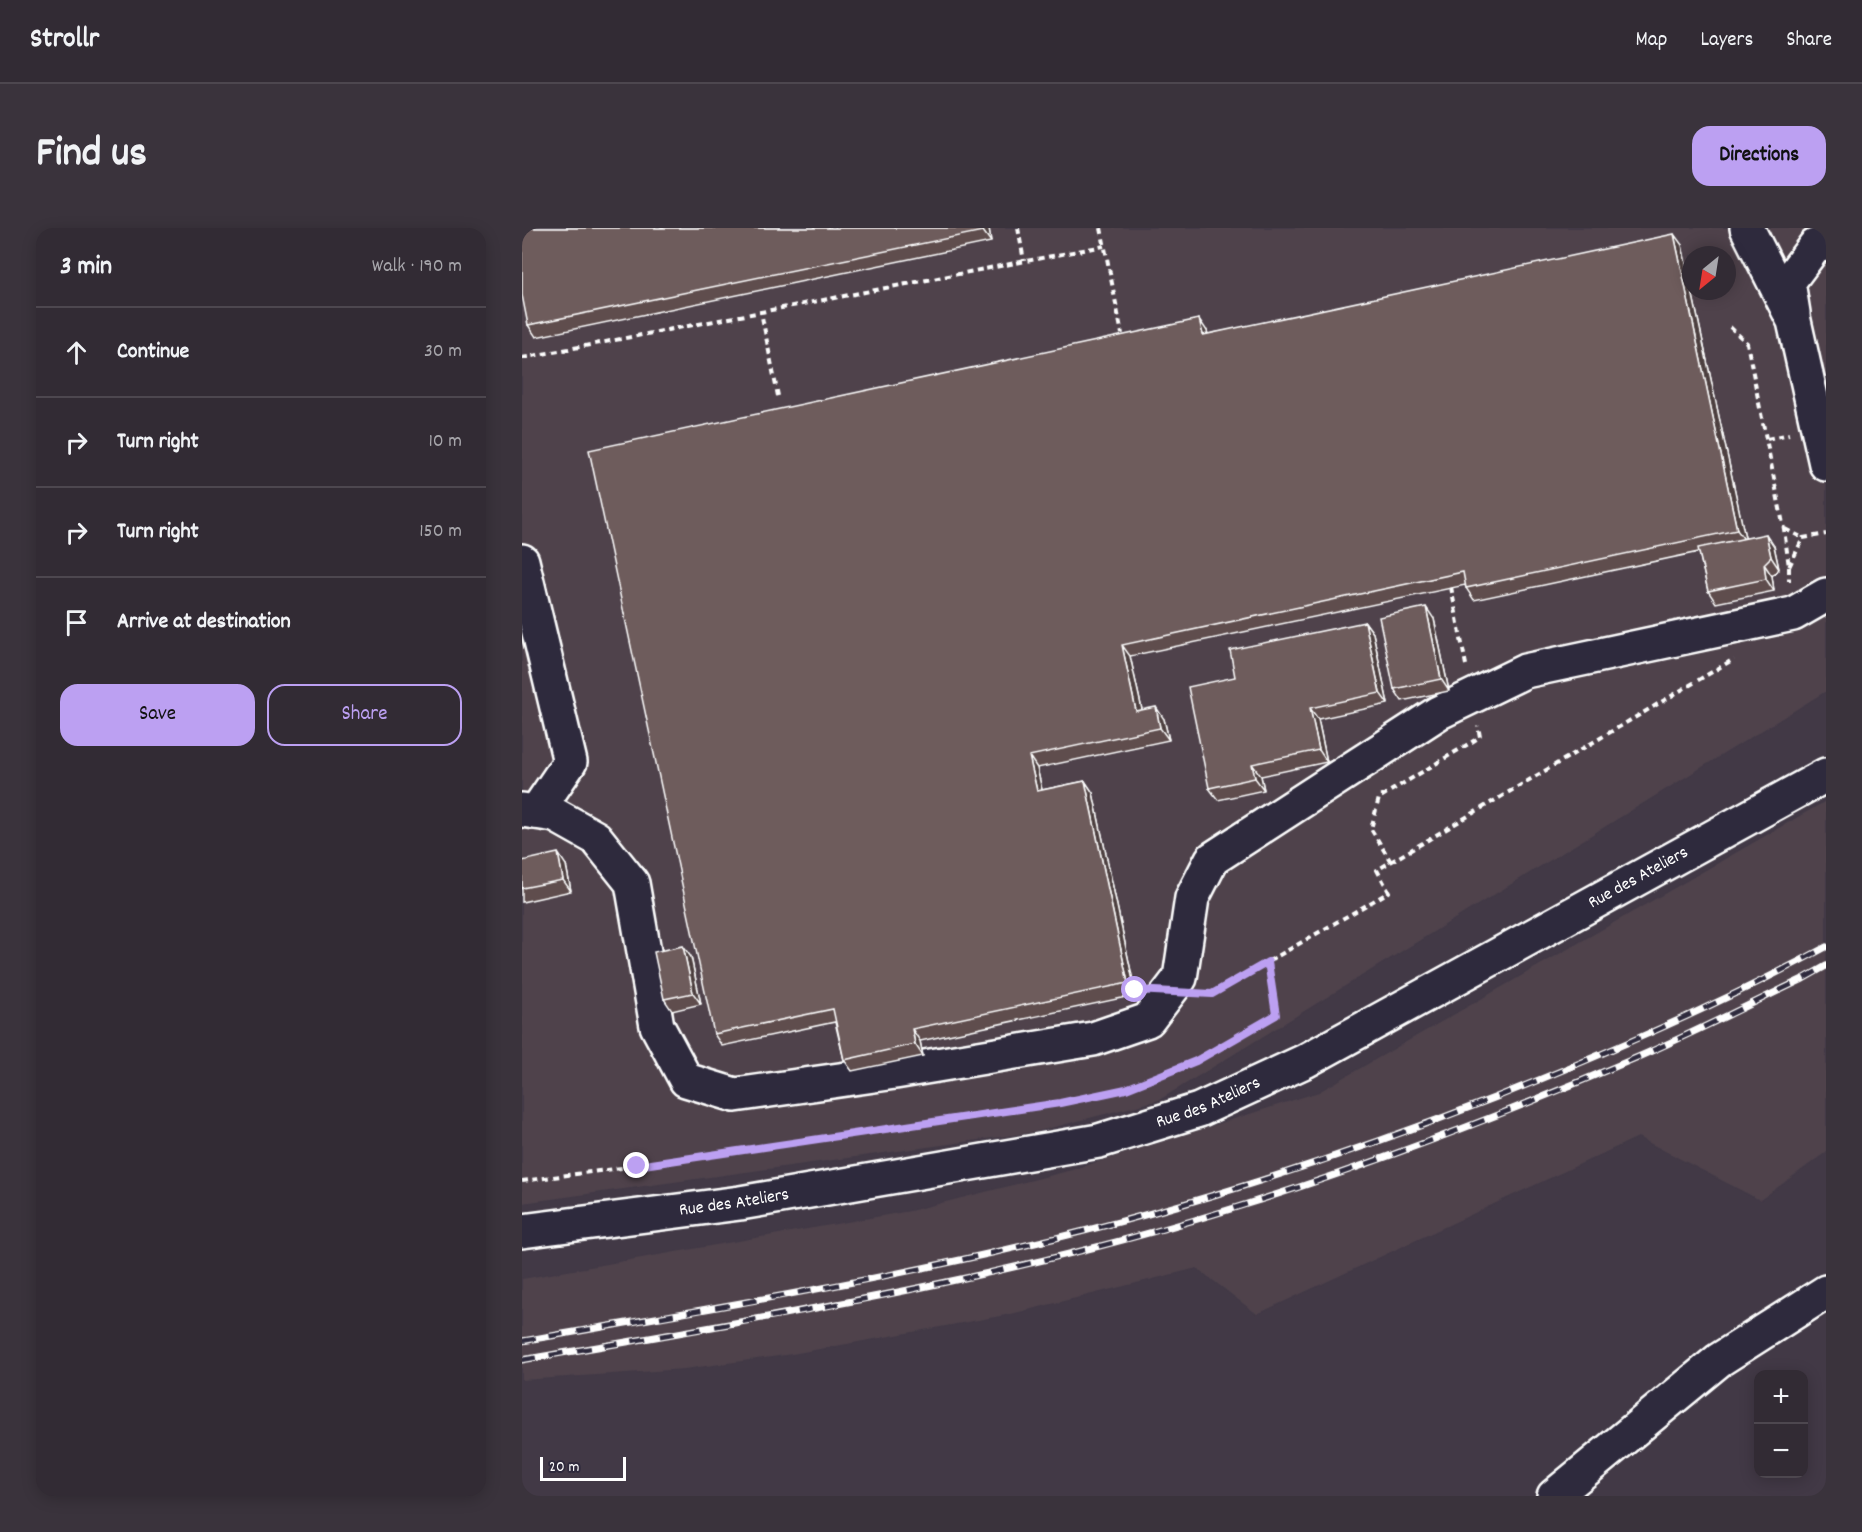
<!DOCTYPE html>
<meta charset="utf-8">
<style>
body{margin:0;font-family:Dekko,sans-serif;background:#3a333c;color:#f1f3f6}
.controls{position:absolute;right:18px;bottom:18px;display:grid;overflow:hidden;border-radius:12px;box-shadow:0 3px 15px #0003}
.controls button{width:54px;height:54px;display:grid;place-items:center;padding:0;border:0;border-bottom:2px solid #4d474f;background:#322b34;color:#f1f3f6;font:30px sans-serif}
.compass{position:absolute;left:1160px;top:18px;width:54px;height:54px;border-radius:50%;background:#322b34;box-shadow:0 3px 15px #0003;rotate:210deg}
.scale{position:absolute;left:18px;bottom:15px;width:86px;box-sizing:border-box;padding-left:6px;border:3px solid #fff;border-top:0;font-size:16px;line-height:21px;white-space:nowrap;color:#fff;-webkit-text-stroke:4px #2f2a3d;paint-order:stroke}
.stop{position:absolute;width:18px;height:18px;margin:-14px;border:4px solid #bca0f2;border-radius:50%;background:#fff}
.stop.end{background:#bca0f2;border-color:#fff;box-shadow:0 2px 6px #0008}
.list{margin:0;padding:0;list-style:none}
h2{display:flex;justify-content:space-between;align-items:center;height:78px;margin:0;padding:0 24px;font-size:26px}
h2 small{font-size:20px;font-weight:400;color:#a8a7ac}
.list li{display:grid;grid-template-columns:39px 1fr auto;gap:18px;align-items:center;box-sizing:border-box;height:90px;padding:0 24px;border-top:2px solid #4d474f}
.list b{display:block;font-size:22px;white-space:nowrap}
.list em{font-size:20px;font-style:normal;color:#a8a7ac}
.actions{display:flex;gap:12px;padding:18px 24px}
.actions a{flex:1;padding:14px 0;border:2px solid #bca0f2;border-radius:18px;text-align:center;font-size:21px;color:#bca0f2}
.actions .main{background:#bca0f2;color:#111}
.icon{flex:none;width:33px;height:33px;fill:none;stroke:currentColor;stroke-width:2;stroke-linecap:round;stroke-linejoin:round}
.map{position:relative;flex:none;width:1304px;height:1268px;overflow:hidden;border-radius:18px}
header{display:flex;align-items:center;gap:36px;box-sizing:border-box;height:84px;padding:0 30px;background:#322b34;border-bottom:2px solid #4d474f}
header strong{font-size:28px}
nav{display:flex;gap:33px;margin-inline-start:auto;font-size:21px}
.intro{display:flex;align-items:center;justify-content:space-between;box-sizing:border-box;height:144px;padding:0 36px}
h1{margin:0;font-size:42px}
.button{padding:15px 27px;border-radius:18px;background:#bca0f2;color:#111;font-size:21px;font-weight:700}
main{display:flex;gap:36px;padding:0 36px}
aside{flex:1;background:#322b34;border-radius:18px;box-shadow:0 3px 15px #0003}
.map>svg:first-child{display:block}
.built{fill:#4f434c;fill-rule:evenodd}
.lines{fill:none;stroke-linecap:round;stroke-linejoin:round}
.minor-casing{stroke:#fff;stroke-width:38}
.path{stroke:#fff;stroke-width:4;stroke-dasharray:6 4.5;stroke-linecap:butt}
.minor{stroke:#2f2a3d;stroke-width:33}
.rail-casing{stroke:#fff;stroke-width:7}
.rail{stroke:#2f2a3d;stroke-width:4.5;stroke-dasharray:14;stroke-linecap:butt}
.wall{fill:#5f4e4e;stroke:#fff;stroke-width:1.5}
.shaded-wall{fill:#4d4040;stroke:#fff;stroke-width:1.5}
.building{fill:#6e5b5b;stroke:#fff;stroke-width:1.5}
.route{stroke:#bca0f2;stroke-width:8}
.labels{text-anchor:middle;dominant-baseline:central;stroke-width:5;stroke-linejoin:round;paint-order:stroke}
.street-label{font-size:18px;fill:#fff;stroke:#2f2a3d}
</style>
<header>
<strong>Strollr</strong>
<nav><a>Map</a><a>Layers</a><a>Share</a></nav>
</header>
<div class="intro"><h1>Find us</h1><a class="button">Directions</a></div>
<main>
<aside>
<h2>3 min<small>Walk · 190 m</small></h2>
<ul class="list">
<li><svg class="icon" aria-label="ahead" viewBox="0 0 24 24"><path d="M12 20V5M6 11l6-6 6 6"/></svg><div><b>Continue</b></div><em>30 m</em></li>
<li><svg class="icon" aria-label="right" viewBox="0 0 24 24"><path d="M7 20v-9h11M14 6l5 5-5 5"/></svg><div><b>Turn right</b></div><em>10 m</em></li>
<li><svg class="icon" aria-label="right" viewBox="0 0 24 24"><path d="M7 20v-9h11M14 6l5 5-5 5"/></svg><div><b>Turn right</b></div><em>150 m</em></li>
<li><svg class="icon" aria-label="arrive" viewBox="0 0 24 24"><path d="M6 21V4h12l-3 4 3 4H6"/></svg><div><b>Arrive at destination</b></div></li>
</ul>
<div class="actions"><a class="main">Save</a><a>Share</a></div>
</aside>
<div class="map">
<svg width="1304" height="1268" viewBox="0 0 1304 1268">
<rect width="100%" height="100%" fill="#423946"/>
<filter id="ink" filterUnits="userSpaceOnUse"><feTurbulence type="fractalNoise" baseFrequency=".0167" numOctaves="2"/><feDisplacementMap in="SourceGraphic" scale="12" xChannelSelector="R" yChannelSelector="G"/><feConvolveMatrix kernelMatrix="1 2 1 2 8 2 1 2 1" color-interpolation-filters="sRGB"/></filter>
<g filter="url(#ink)">
<g class="built">
<path d="M0,0H1304V463L637,872L513,904L0,975ZM1169,27H1205V63H1169Z"/>
<path d="M1304,573V924L1238,972L1116,909L735,1086L675,1040L489,1086L270,1126L162,1141L0,1152V1051L388,983L550,942L797,864Z"/>
</g>
<g class="lines">
<defs>
<g id="minor">
<path d="M1225,0L1272,93L1304,236"/>
<path d="M1271,85L1266,54L1293,18L1304,16"/>
<path d="M0,333L48,534L14,584"/>
<path d="M0,582L33,587L74,610L110,655L135,798L164,852L213,867L373,844L571,811L626,792L658,750L670,670L690,631L916,485L1003,443L1271,386L1304,367"/>
<path id="s1" d="M0,1003L218,975L577,913L677,882L783,833L1304,547"/>
<path d="M1032,1268L1197,1132L1304,1064"/>
</g>
</defs>
<use href="#minor" class="minor-casing"/>
<g class="path">
<path d="M496,0L502,33"/>
<path d="M579,0L600,106"/>
<path d="M1208,99L1225,115L1262,301L1267,339L1281,310L1304,306"/>
<path d="M0,130L239,84"/>
<path d="M256,168L239,84L582,18"/>
<path d="M1245,211L1267,206"/>
<path d="M1263,301L1281,310"/>
<path d="M1267,339V353"/>
<path d="M929,359L944,437"/>
<path d="M869,634L849,601L857,570L958,509L956,498"/>
<path d="M683,766H690L867,664L855,642L1212,431"/>
<path d="M0,953L115,938L538,875L604,861L674,833L754,787L746,734"/>
</g>
<use href="#minor" class="minor"/>
<defs>
<g id="rail">
<path d="M0,1113C167,1084 335,1057 500,1018C661,981 818,930 972,870C1085,825 1197,777 1304,719"/>
<path d="M0,1132C243,1090 489,1051 725,976C858,934 988,884 1116,829C1172,805 1226,777 1281,751L1304,738"/>
</g>
</defs>
<use href="#rail" class="rail-casing"/>
<use href="#rail" class="rail"/>
</g>
<g class="wall">
<path d="M0,0H467L469,14L14,109L6,97Z"/>
<path d="M1160,17L1169,63H1170L1223,310L1252,318L1257,341L1250,348L1252,363L1194,375L1186,363L1177,324L952,372L944,360L943,357L608,428L620,482L642,491L647,512L515,540L520,562L563,553L571,565L614,767L398,813L401,828L330,843L322,832L313,794L200,818L192,806L685,103L686,106Z"/>
<path d="M912,391L927,463L880,473L872,461Z"/>
<path d="M843,394L851,405L866,476L796,491L805,534L739,548L742,562L696,572L687,560L713,449Z"/>
<path d="M0,633L44,637L49,663L0,674Z"/>
<path d="M169,729L179,776L150,783L142,771Z"/>
</g>
<g class="shaded-wall">
<path d="M461,0H467L469,14L461,3Z"/>
<path d="M1152,6L1160,17L1169,59V63H1170L1224,314L1215,302Z"/>
<path d="M677,91L685,103L689,118L681,107Z"/>
<path d="M1244,306L1252,318L1257,341L1249,329Z"/>
<path d="M1242,336L1250,348L1252,363L1244,351Z"/>
<path d="M904,379L912,391L927,463L919,451Z"/>
<path d="M843,394L851,405L866,476L858,465Z"/>
<path d="M600,417L608,428L623,495L614,483Z"/>
<path d="M634,479L642,491L647,512L638,500Z"/>
<path d="M788,480L796,491L805,534L797,522Z"/>
<path d="M507,528L515,540L523,575L515,563Z"/>
<path d="M730,536L739,548L742,562L733,550Z"/>
<path d="M563,553L571,565L614,767L606,755Z"/>
<path d="M36,625L44,637L49,663L41,652Z"/>
<path d="M161,718L169,729L179,776L171,765Z"/>
<path d="M390,801L398,813L401,828L393,816Z"/>
</g>
<g class="building">
<path d="M0,0H461V3L6,97L0,67Z"/>
<path d="M1152,6L1215,302L944,360L941,344L600,417L614,483L634,479L638,500L507,528L515,563L563,553L606,755L390,801L393,816L322,832L311,781L192,806L67,222L677,91L681,107Z"/>
<path d="M1244,306L1249,329L1242,336L1244,351L1186,363L1176,320Z"/>
<path d="M904,379L919,451L872,461L857,389Z"/>
<path d="M843,394L858,465L788,480L797,522L730,536L733,550L687,560L666,459L713,449L708,422Z"/>
<path d="M36,625L41,652L0,660V633Z"/>
<path d="M161,718L171,765L142,771L132,724Z"/>
</g>
</g>
<g class="lines" filter="url(#ink)">
<path class="route" d="M115,938L538,875L604,861L674,833L754,787L746,734L690,766L613,762"/>
</g>
<g class="labels">
<g class="street-label">
<text stroke="none"><textPath href="#s1" startOffset="1186">Rue des Ateliers</textPath></text>
<text stroke="none"><textPath href="#s1" startOffset="700">Rue des Ateliers</textPath></text>
<text stroke="none"><textPath href="#s1" startOffset="214">Rue des Ateliers</textPath></text>
</g>
</g>
</svg>
<div class="controls">
<button>+</button>
<button>−</button>
</div>
<svg class="compass" viewBox="-18 -18 36 36"><path d="M0-13l5 13h-10z" fill="#e53935"/><path d="M0 13l5-13h-10z" fill="#a8a7ac"/></svg>
<div class="scale">20 m</div>
<div class="stop" style="left:613px;top:762px"></div>
<div class="stop end" style="left:115px;top:938px"></div>
</div>
</main>
